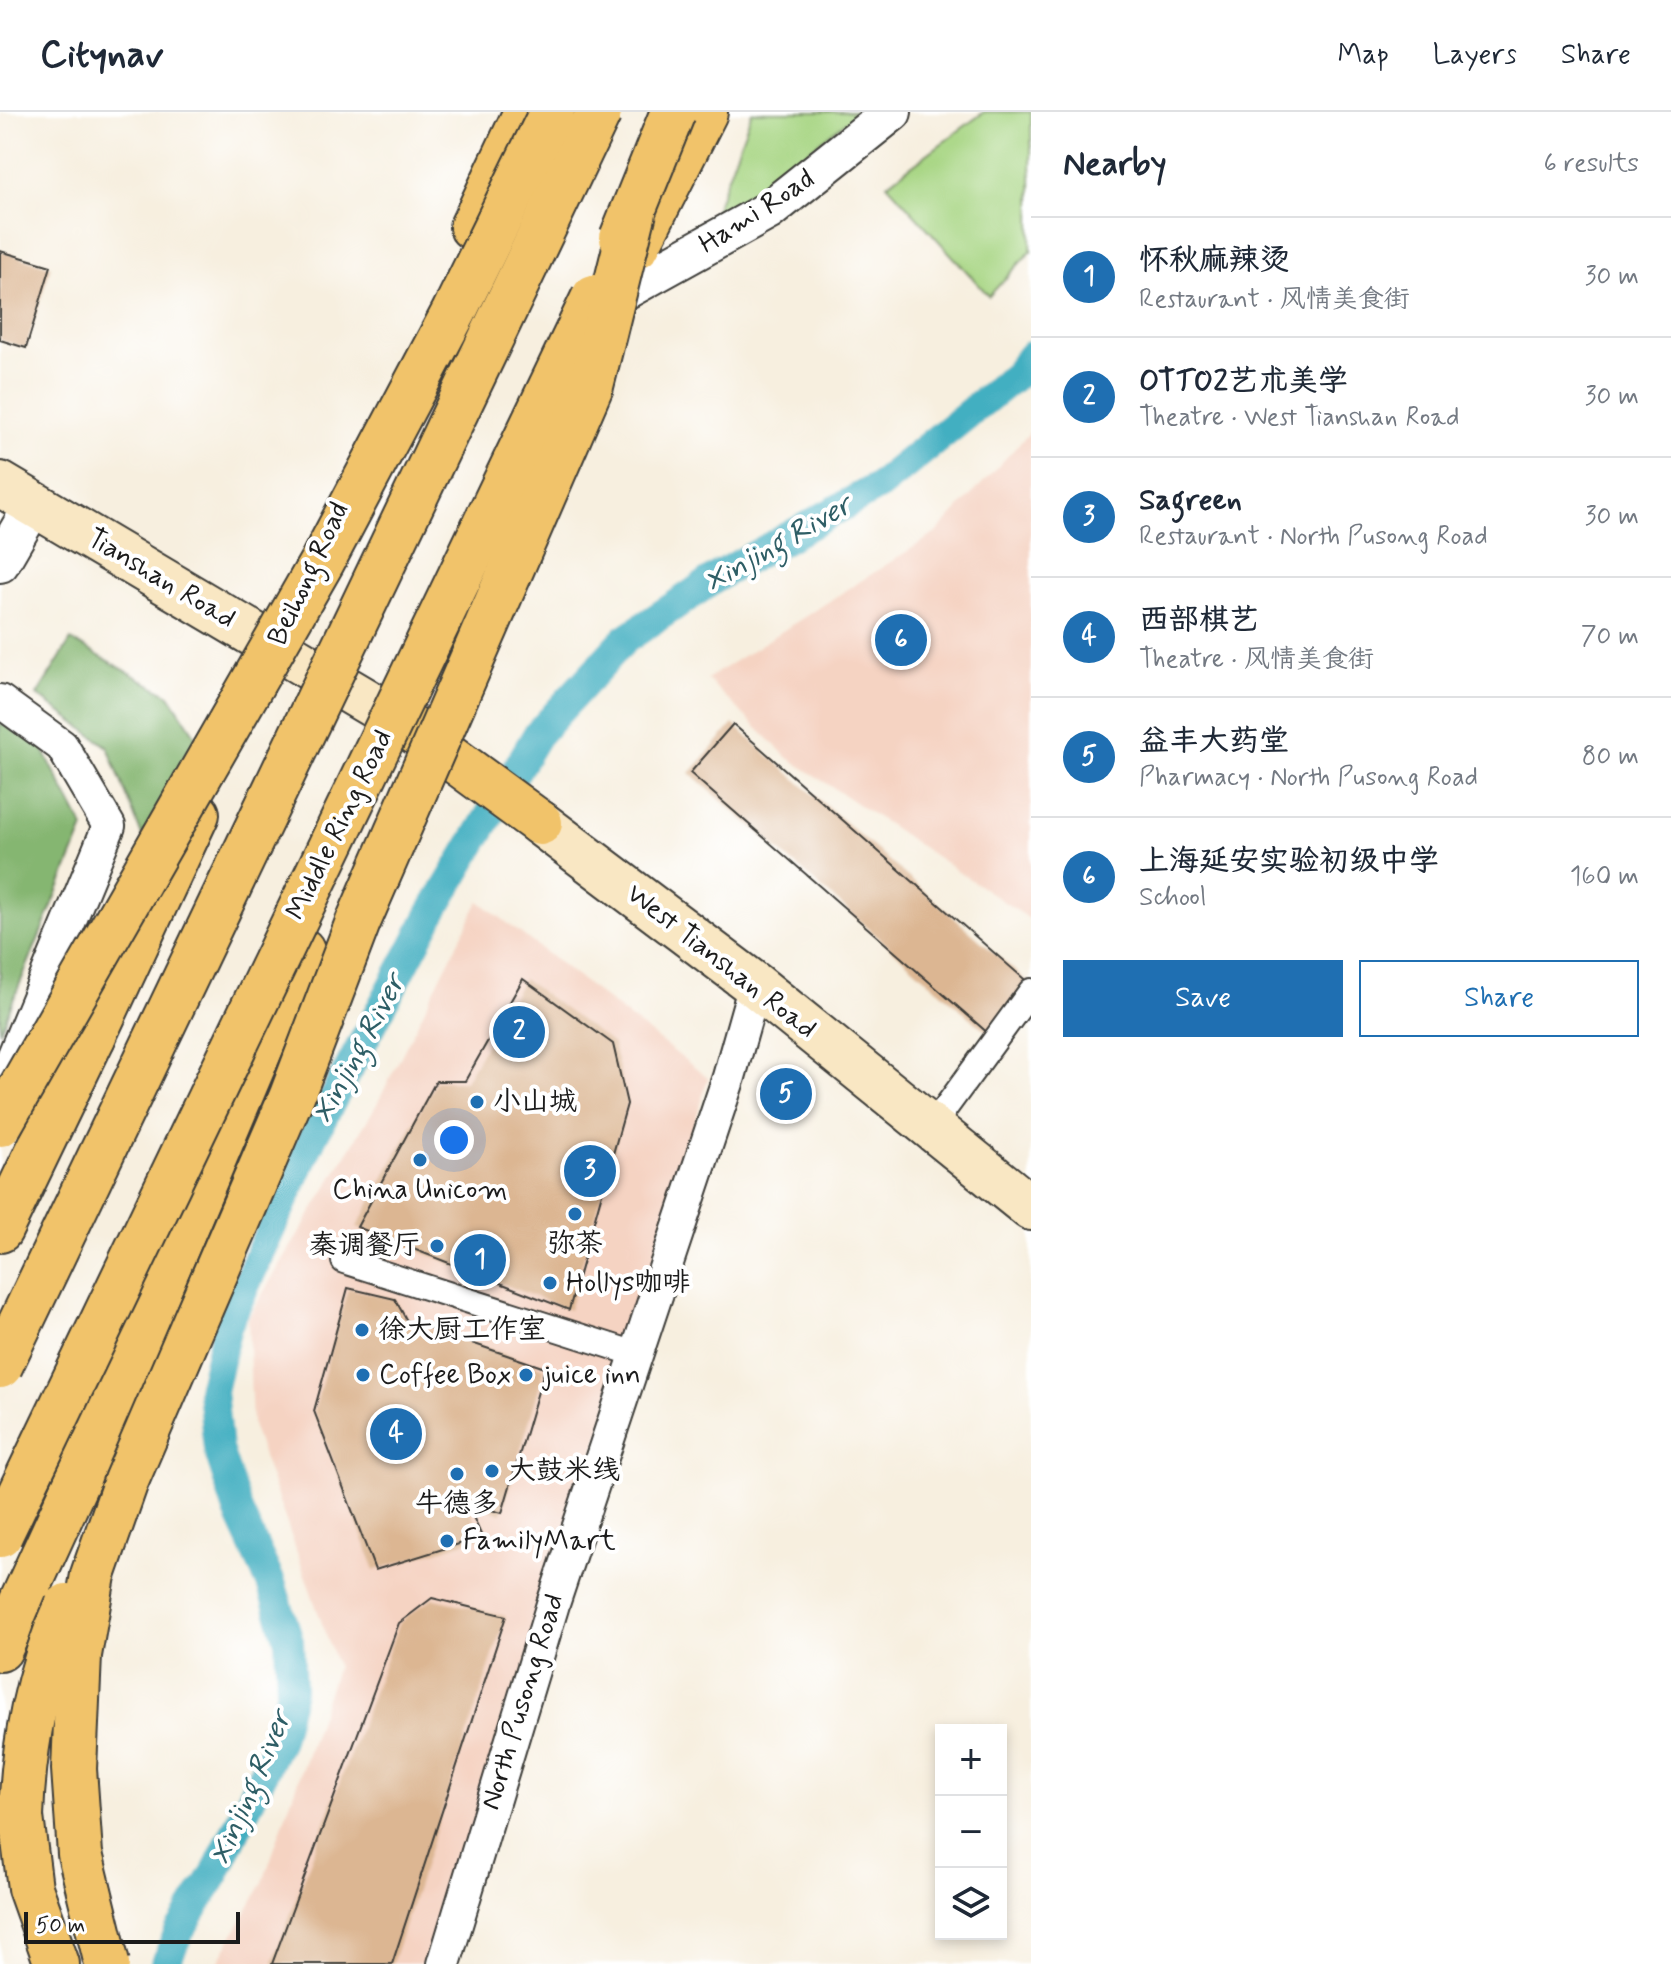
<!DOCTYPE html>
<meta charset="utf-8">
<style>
body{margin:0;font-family:Mynerve,"LXGW WenKai TC",sans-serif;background:#f6f6f7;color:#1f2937}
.controls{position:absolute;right:24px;bottom:24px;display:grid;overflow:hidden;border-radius:0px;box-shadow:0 4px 12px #0003}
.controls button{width:72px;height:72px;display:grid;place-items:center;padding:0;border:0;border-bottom:2px solid #e0e1e3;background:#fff;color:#1f2937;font:40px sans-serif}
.scale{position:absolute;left:24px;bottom:20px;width:216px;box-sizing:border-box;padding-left:8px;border:4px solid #1c1c1c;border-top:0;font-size:22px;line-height:28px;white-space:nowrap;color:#1c1c1c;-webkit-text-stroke:6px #fff;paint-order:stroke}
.you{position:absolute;left:454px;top:1028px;width:28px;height:28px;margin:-20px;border:6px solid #fff;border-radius:50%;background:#1a73e8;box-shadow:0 0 0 12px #1a73e833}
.badge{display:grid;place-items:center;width:52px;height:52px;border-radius:50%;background:#1f6fb2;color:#fff;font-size:26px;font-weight:700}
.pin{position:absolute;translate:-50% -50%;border:4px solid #fff;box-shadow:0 2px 8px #0006}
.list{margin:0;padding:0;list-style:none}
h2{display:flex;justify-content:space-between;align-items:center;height:104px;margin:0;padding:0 32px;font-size:34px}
h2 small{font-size:26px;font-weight:400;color:#747a83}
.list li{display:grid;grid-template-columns:52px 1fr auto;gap:24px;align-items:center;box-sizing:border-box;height:120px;padding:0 32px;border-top:2px solid #e0e1e3}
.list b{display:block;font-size:30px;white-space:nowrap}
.list p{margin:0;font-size:26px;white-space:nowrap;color:#747a83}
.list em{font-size:26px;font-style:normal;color:#747a83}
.actions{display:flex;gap:16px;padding:24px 32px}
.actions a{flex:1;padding:18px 0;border:2px solid #1f6fb2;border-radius:0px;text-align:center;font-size:28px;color:#1f6fb2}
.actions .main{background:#1f6fb2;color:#fff}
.icon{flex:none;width:44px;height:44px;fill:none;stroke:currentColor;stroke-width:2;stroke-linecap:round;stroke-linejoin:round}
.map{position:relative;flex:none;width:1031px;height:1852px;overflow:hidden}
header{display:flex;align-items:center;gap:48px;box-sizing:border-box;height:112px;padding:0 40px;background:#fff;border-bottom:2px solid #e0e1e3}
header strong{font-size:38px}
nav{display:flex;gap:44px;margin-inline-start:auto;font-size:28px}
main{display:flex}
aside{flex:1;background:#fff}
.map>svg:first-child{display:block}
.built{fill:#f5d3c2}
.green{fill:#a7d583;stroke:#627850;stroke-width:2}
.forest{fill:#85b671;stroke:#506946;stroke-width:2}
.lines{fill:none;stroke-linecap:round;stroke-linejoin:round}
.canal{stroke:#43afc1;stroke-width:30}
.building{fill:#dcb692}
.pedestrian-casing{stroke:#3d3c39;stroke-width:28}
.minor-casing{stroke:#3d3c39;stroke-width:36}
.tertiary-casing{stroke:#3d3c39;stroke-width:42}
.secondary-casing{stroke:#3d3c39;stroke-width:48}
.primary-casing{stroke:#3d3c39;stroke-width:48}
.trunk-casing{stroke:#3d3c39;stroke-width:48}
.pedestrian{stroke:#fff;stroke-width:24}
.minor{stroke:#fff;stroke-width:32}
.tertiary{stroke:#fff;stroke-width:38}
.secondary{stroke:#f9e7c3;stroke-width:44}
.primary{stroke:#f1c36a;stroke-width:44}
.trunk{stroke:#f1c36a;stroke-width:44}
.trunk-bridge-casing{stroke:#3d3c39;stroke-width:48;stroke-linecap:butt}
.trunk-bridge{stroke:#f1c36a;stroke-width:44}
.poi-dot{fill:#1f6fb2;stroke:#fff;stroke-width:3}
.labels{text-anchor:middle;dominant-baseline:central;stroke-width:8;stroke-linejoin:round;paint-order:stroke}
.street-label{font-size:28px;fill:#1c1c1c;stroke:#fff}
.poi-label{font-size:28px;fill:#1c1c1c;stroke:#fff;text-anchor:start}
.water-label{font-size:30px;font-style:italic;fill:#2e5e66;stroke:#fff}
</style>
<header>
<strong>Citynav</strong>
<nav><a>Map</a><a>Layers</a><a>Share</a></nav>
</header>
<main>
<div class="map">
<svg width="1031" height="1852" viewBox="0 0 1031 1852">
<rect width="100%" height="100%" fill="#fff"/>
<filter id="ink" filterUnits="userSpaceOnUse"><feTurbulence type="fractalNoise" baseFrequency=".0125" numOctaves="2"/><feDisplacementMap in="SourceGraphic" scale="16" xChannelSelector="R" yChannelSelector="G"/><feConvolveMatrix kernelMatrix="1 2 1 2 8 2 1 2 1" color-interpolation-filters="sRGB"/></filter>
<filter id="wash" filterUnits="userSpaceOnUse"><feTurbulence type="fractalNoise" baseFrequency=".006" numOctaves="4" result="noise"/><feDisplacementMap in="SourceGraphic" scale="32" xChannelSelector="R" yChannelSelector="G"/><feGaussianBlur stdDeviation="1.8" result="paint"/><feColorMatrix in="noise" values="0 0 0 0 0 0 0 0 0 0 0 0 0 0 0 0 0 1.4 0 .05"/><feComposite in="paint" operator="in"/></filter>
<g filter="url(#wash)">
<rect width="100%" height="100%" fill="#f7efdf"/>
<g class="built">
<path d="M1031,319V808L787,645L707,567L936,421Z"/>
<path d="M479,789L708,966L652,1156L431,1852H217L263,1770L337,1554L252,1313L248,1206L377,992Z"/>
</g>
<g class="green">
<path d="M752,0H859L709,115Z"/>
<path d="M984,0H1031V139L989,184L887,72Z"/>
</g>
<g class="forest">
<path d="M71,528L169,583L197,626L142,724L108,635L37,583Z"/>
<path d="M0,611L41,634L84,716L0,920Z"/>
</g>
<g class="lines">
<path class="canal" d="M165,1852L179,1820L215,1762L279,1627L291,1578L289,1529L271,1471L238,1399L218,1337L212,1279L227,1214L312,1026L431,802L537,623L624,528L723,461L879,374L1016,263L1031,244"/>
</g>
<g id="blocks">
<g class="building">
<path d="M0,139L51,154L26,236L0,228Z"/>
<path d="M733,612L1031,873L989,922L690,661Z"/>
<path d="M523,867L613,932L627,992L569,1198L357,1115L436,969H465Z"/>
<path d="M348,1176L395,1187L407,1209L545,1256L502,1401L467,1391L482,1425L375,1458L314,1299Z"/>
<path d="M432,1486L506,1504L392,1852H272L399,1511Z"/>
</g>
</g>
</g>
<g filter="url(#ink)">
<use href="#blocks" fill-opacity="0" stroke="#3d3c39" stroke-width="2"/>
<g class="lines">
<defs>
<g id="pedestrian">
<path d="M930,1017L1031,879"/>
<path d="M344,1149L636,1242"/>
</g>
<g id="minor">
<path d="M0,589L62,634L109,714L0,977"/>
<path d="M444,1852L553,1492L729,965L755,873"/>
</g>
<g id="tertiary">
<path d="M611,186L768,99L892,0"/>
<path d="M0,451L35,391"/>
</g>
<g id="secondary">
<path d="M0,372L405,612"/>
<path d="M540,711L755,873L1031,1096"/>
</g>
<g id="primary">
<path d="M472,115L526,0"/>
<path d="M637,134L705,0"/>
<path d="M405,612L540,711"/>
<path d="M93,925L197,702"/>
</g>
<g id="trunk">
<path d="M0,1118L93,925"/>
<path d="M0,1537L92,1336L302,838"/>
<path d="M21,1705L30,1776L57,1852"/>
</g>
</defs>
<use href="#pedestrian" class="pedestrian-casing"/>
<use href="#minor" class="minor-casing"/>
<use href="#tertiary" class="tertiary-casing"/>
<use href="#secondary" class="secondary-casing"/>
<use href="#primary" class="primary-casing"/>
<use href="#trunk" class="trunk-casing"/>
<use href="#pedestrian" class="pedestrian"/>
<use href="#minor" class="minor"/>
<use href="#tertiary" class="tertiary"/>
<use href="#secondary" class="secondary"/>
<use href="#primary" class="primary"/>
<use href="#trunk" class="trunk"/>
<defs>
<g id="trunk-bridge">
<path d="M622,126L673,0"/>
<path d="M0,1012L323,448L454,200L552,0"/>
<path d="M0,1254L599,0"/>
<path d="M0,1423L594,185"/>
<path d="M21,1705C23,1635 37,1559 67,1494"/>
<path d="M107,1852L80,1742L74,1657L79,1543L93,1463L126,1369L291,986L358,810L591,274L634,100"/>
</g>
</defs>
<use href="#trunk-bridge" class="trunk-bridge-casing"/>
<use href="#trunk-bridge" class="trunk-bridge"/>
</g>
</g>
<g class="poi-dot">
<circle cx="477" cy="990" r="8"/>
<circle cx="420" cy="1048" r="8"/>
<circle cx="575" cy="1102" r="8"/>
<circle cx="437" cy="1134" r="8"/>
<circle cx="550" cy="1171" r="8"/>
<circle cx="362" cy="1218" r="8"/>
<circle cx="363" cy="1263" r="8"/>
<circle cx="526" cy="1263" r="8"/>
<circle cx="492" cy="1359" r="8"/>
<circle cx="457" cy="1362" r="8"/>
<circle cx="447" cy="1429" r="8"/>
</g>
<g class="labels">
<g class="street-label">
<text transform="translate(757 100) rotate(-33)">Hami Road</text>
<text transform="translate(309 462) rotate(-65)">Beihong Road</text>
<text transform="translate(161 467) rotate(31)">Tianshan Road</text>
<text transform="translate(340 713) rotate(-64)">Middle Ring Road</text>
<text transform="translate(721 850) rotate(38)">West Tianshan Road</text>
<text transform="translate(523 1590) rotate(-73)">North Pusong Road</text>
</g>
<g class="poi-label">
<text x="493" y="990">小山城</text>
<text x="420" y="1078" text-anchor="middle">China Unicom</text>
<text x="575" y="1132" text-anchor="middle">弥茶</text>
<text x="421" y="1134" text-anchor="end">秦调餐厅</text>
<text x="566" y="1171">Hollys咖啡</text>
<text x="378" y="1218">徐大厨工作室</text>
<text x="379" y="1263">Coffee Box</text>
<text x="542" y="1263">juice inn</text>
<text x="508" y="1359">大鼓米线</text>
<text x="457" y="1392" text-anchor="middle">牛德多</text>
<text x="463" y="1429">FamilyMart</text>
</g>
<g class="water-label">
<text transform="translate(778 432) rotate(-30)">Xinjing River</text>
<text transform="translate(359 937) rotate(-62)">Xinjing River</text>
<text transform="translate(251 1676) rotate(-67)">Xinjing River</text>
</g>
</g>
</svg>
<div class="controls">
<button>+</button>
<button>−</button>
<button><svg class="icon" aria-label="layers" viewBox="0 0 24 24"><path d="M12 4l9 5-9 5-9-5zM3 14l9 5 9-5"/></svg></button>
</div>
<div class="scale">50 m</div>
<div class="you"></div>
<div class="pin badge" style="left:480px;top:1148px">1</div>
<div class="pin badge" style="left:519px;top:920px">2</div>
<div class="pin badge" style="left:590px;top:1059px">3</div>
<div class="pin badge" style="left:396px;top:1322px">4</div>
<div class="pin badge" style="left:786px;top:982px">5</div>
<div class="pin badge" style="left:901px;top:528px">6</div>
</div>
<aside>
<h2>Nearby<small>6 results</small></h2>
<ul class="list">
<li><span class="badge">1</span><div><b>怀秋麻辣烫</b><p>Restaurant · 风情美食街</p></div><em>30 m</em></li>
<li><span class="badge">2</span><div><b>OTTO2艺术美学</b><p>Theatre · West Tianshan Road</p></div><em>30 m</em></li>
<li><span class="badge">3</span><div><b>Sagreen</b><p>Restaurant · North Pusong Road</p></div><em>30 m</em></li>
<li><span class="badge">4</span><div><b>西部棋艺</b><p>Theatre · 风情美食街</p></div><em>70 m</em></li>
<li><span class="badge">5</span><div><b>益丰大药堂</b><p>Pharmacy · North Pusong Road</p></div><em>80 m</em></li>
<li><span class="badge">6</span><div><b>上海延安实验初级中学</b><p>School</p></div><em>160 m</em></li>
</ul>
<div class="actions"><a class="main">Save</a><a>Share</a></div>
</aside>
</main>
